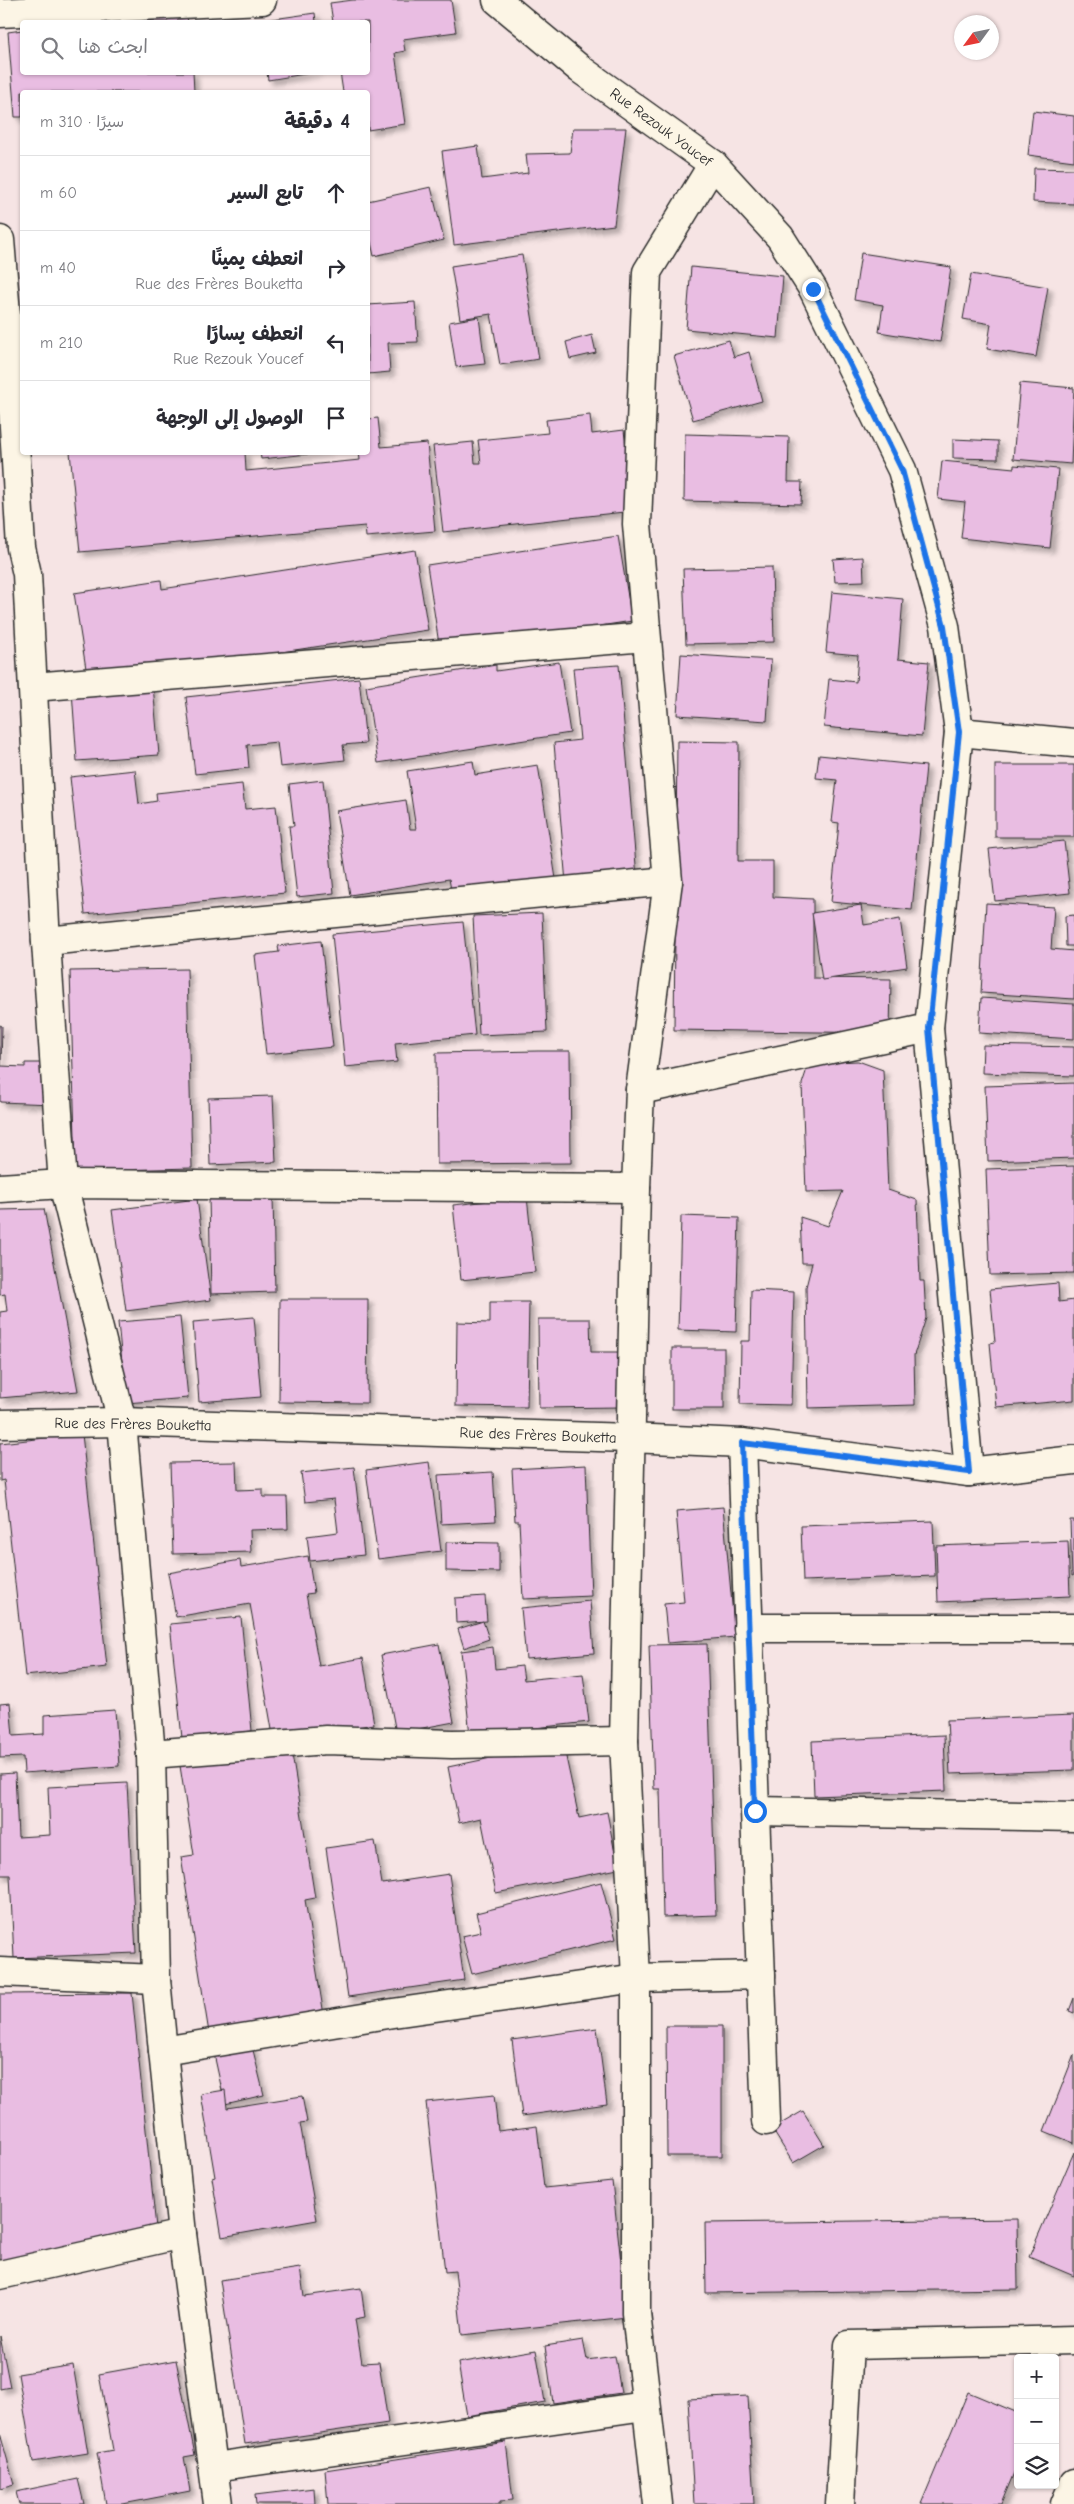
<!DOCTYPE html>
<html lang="ar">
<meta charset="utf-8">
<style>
body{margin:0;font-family:"Comic Neue","Playpen Sans Arabic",sans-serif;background:#f2f2f3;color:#2b2b33;direction:rtl}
.controls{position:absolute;right:15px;bottom:15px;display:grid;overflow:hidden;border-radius:5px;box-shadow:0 1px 4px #0004}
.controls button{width:45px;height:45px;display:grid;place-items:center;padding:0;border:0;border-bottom:1px solid #e1e1e2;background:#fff;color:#2b2b33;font:25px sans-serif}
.compass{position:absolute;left:954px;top:15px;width:45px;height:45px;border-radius:50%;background:#fff;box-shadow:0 1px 4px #0004;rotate:237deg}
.stop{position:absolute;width:15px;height:15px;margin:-11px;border:4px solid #1a73e8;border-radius:50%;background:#fff}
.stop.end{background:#1a73e8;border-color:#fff;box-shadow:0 1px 5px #0008}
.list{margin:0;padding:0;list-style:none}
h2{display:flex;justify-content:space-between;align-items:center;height:65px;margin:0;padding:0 20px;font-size:21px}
h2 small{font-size:16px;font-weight:400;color:#7c7c81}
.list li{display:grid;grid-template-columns:32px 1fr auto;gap:15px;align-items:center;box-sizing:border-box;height:75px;padding:0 20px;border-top:1px solid #e1e1e2}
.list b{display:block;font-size:19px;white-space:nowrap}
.list p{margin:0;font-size:16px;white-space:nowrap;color:#7c7c81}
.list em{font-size:16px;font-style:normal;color:#7c7c81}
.icon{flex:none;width:28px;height:28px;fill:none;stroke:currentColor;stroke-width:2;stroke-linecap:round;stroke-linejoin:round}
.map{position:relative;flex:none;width:1074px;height:2504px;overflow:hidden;direction:ltr}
.search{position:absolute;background:#fff;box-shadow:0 1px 4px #0004;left:20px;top:20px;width:350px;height:55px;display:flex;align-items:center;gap:12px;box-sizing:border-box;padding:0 18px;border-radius:5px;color:#7c7c81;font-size:19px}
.panel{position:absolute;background:#fff;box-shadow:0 1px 4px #0004;left:20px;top:90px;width:350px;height:365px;border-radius:5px;direction:rtl}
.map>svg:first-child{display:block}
.building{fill:#e9bde2;stroke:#2b2b2b;filter:url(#shadow)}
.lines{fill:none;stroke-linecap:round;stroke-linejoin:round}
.street-casing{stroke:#2b2b2b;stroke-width:31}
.secondary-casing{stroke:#2b2b2b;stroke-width:31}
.street{stroke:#fcf5e5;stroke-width:28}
.secondary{stroke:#fcf5e5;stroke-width:28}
.route{stroke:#1a73e8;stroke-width:6}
.labels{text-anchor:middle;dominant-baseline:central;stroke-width:4.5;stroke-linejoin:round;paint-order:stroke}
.street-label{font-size:15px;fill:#2b2b2b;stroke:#fcf5e5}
</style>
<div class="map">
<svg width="1074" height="2504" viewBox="0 0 1074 2504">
<defs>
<filter id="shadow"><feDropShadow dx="4.5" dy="4.5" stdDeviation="2.5" flood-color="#0004"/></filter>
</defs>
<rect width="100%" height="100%" fill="#f6e4e4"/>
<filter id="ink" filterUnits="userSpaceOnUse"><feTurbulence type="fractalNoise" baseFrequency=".02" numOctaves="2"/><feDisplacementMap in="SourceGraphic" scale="10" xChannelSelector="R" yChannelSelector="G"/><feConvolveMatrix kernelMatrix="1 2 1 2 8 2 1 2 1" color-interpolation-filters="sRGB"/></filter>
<g filter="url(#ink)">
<g class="building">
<path d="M353,0H451L456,32L403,39L405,51L395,53L405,124L368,130V92H343L340,72H368V22H333L330,3Z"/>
<path d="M315,13L316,22H259V21Z"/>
<path d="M187,17L188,22H120Z"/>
<path d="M22,30V72H193L194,92H22V117H15L8,32Z"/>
<path d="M267,72H317L268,80Z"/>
<path d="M1033,111L1074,116V161L1028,155Z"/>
<path d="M573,128H626L614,225L454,245L442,151L478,146L482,179L528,173L526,154L570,153Z"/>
<path d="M1034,168L1074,169V204L1033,202Z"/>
<path d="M431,187L444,240L374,256L368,229V201Z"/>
<path d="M861,253L951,267L940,342L879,332L883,305L854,300Z"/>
<path d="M522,255L539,359L500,365L491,314L460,319L451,266Z"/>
<path d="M691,267L783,276L778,338L686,329Z"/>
<path d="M971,274L1048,287L1036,357L987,349L991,324L963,319Z"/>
<path d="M415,302L418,342L388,343L390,372L368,374V305Z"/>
<path d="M479,317L485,364L456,367L449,322Z"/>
<path d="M592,335L596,353L570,359L566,342Z"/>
<path d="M729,340L734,357L749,352L762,401L693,420L674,356Z"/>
<path d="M1020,383L1074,388L1071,464L1013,459Z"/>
<path d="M590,415L592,434L624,430L633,511L443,532L433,446L473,442L475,463H481L478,440L548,433L546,420Z"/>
<path d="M378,418L381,447L427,443L435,531L366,537L365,526L80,552L70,452H245L246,471L360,460L359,452H368V419Z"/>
<path d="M685,434L789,437L788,482H802L801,504L684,501Z"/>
<path d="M953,439L998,441V459L953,458Z"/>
<path d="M260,452H328L261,459Z"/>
<path d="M942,461L1014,468V465L1058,469L1050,548L961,538L965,502L938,499Z"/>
<path d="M618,536L632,621L440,651L427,565Z"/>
<path d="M415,550L428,630L88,681L74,593L161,580L162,589Z"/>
<path d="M863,557L864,581L835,582L833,559Z"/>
<path d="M772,567L774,642L686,644L683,569Z"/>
<path d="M832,592L903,599L898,659L929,662L922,736L824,727L829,679L856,682L858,655L826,652Z"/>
<path d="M681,654L771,660L767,721L677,715Z"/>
<path d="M559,662L570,733L378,763L366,686L496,665V671Z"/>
<path d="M619,665L637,877L566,883L554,743L580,740L573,668Z"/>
<path d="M359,678L366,743L343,745L345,760L280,767L277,742L247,745L249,768L195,774L186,697Z"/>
<path d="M153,685L159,755L77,761L72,691Z"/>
<path d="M677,741L739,742L738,861H773V897L813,899V978L891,979L890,1033L674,1030Z"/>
<path d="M819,755L926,766L912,910L831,902L839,823L832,822L837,780L816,778Z"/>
<path d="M473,761L475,775L538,765L556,879L452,895L449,879L350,895L336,811L406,800L410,829H416L407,771Z"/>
<rect x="995" y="765" width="79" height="72"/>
<path d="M135,770L139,804L157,801L156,793L242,784L245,809L276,806L285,893L85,914L70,777Z"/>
<path d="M323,780L334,893L297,897L289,826H294L289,784Z"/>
<path d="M1064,841L1070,893L995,901L989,849Z"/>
<path d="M986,903L1054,907L1051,949L1074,951V999L981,993Z"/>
<path d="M861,905L864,925L900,919L907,967L822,980L812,913Z"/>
<path d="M542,913L547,1032L479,1035L473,916Z"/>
<path d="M1074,915V946H1066L1065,916Z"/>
<path d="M463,922L475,1035L395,1043L397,1062L345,1067L332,934Z"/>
<path d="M321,941L333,1047L266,1054L255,955L279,952L278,946Z"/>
<path d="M187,969L192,1168L76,1171L70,971Z"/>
<path d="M981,998L1074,1004V1039L979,1033Z"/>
<path d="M0,1025L2,1026L1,1066L25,1067V1063H53L52,1104L0,1102Z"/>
<path d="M983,1045L1074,1047V1076L982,1073Z"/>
<path d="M538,1051H570L571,1163L437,1164L436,1053Z"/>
<path d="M858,1061L883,1070L888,1190L917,1200L920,1281H924L926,1318L914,1355L915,1405L808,1408L806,1287L812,1263H802L800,1217L828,1226L843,1191L806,1192L802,1084L809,1063Z"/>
<path d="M1074,1083V1158L988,1161L985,1086Z"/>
<path d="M273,1096L276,1162L210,1165L208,1098Z"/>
<path d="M1074,1166V1273L990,1275L986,1169Z"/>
<path d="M273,1196L275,1292L211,1294L209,1197Z"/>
<path d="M527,1197L535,1272L461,1280L453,1205Z"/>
<path d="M197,1199L211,1300L126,1311L112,1210Z"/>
<path d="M44,1209L78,1391L0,1398V1312L7,1311L5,1294L0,1295V1210Z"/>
<path d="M681,1216L739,1218L736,1332L678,1330Z"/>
<path d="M1058,1283L1059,1302L1074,1300V1400L996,1407L990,1343L995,1342L990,1289Z"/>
<path d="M751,1290L794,1292L791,1405L740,1404L741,1341H750Z"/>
<path d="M280,1299H368L367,1403L279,1402Z"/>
<path d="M490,1302H529L527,1407L456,1406L457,1322L490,1323Z"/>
<path d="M180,1317L188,1398L126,1403L118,1322Z"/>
<path d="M254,1317L261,1397L199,1402L193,1322Z"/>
<path d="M538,1319H590L591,1352H621V1407L539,1408Z"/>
<rect x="672" y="1348" width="52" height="61"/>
<path d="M82,1434L107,1667L25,1676L4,1480L0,1481V1443Z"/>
<path d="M236,1462L237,1490L263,1489V1497H287L288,1529L250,1530L251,1552L173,1554L170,1463Z"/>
<path d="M429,1462L441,1551L378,1559L366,1470Z"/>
<path d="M586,1465L591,1596L523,1599L519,1521H515L512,1469Z"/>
<path d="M354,1467L364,1555L310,1561L307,1536L338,1532L334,1499L305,1502L301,1473Z"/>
<path d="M493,1472L496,1521L441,1524L438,1475Z"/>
<path d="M723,1507L735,1637L668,1643L664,1604L684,1602L676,1511Z"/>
<path d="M1070,1520H1074V1575L1072,1576Z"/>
<path d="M933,1521L935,1576L803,1581L801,1526Z"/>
<path d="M1068,1541L1070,1596L938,1602L936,1546Z"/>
<path d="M446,1542L499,1543V1572L446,1571Z"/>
<path d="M308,1556L314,1593L306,1594L319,1666L363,1658L374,1724L274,1741L250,1604L176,1617L168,1573L240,1560L241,1567Z"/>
<path d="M485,1596L487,1621L456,1623L455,1598Z"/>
<path d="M590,1601L594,1653L526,1659L521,1608Z"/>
<path d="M241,1617L252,1731L182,1738L170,1624Z"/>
<path d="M483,1621L489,1639L464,1648L458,1629Z"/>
<path d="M439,1644L454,1722L396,1733L381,1655Z"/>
<path d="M707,1644L716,1915L663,1917L660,1789H654L649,1645Z"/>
<path d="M493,1647L495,1669L522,1666L524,1680L583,1674L589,1722L470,1735L461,1651Z"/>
<path d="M10,1703L13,1736L44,1734V1715L115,1710L119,1766L24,1773L23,1757L0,1758V1704Z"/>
<path d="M1074,1715V1770L950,1774L947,1720Z"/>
<path d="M944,1735L946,1791L814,1796L812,1741Z"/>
<path d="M563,1743L579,1818L607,1812L618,1869L496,1893L481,1818L459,1823L448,1767Z"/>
<path d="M291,1748L315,1898L305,1900L324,2015L209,2033L181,1857L194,1855L180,1766Z"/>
<path d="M15,1773L18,1837L50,1835L48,1787L127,1783L136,1953L14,1958L10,1875H0V1774Z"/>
<path d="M375,1841L382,1884L449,1874L464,1980L348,1997L326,1848Z"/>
<path d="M601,1882L616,1939L472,1974L462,1936L481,1932L476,1913Z"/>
<path d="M132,1993L156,2228L0,2262V1994Z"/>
<path d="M1074,1998V2013L1069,2011Z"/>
<path d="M666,2026H722V2156H667Z"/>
<path d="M597,2028L607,2104L522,2116L512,2040Z"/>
<path d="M252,2046L264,2095L225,2104L214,2054Z"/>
<path d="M1074,2055V2143L1044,2131Z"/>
<path d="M225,2090L227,2108L302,2096L307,2122L300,2123L317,2220L222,2237L212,2178L215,2177L201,2094Z"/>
<path d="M494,2095L498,2131L537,2126L544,2188L612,2181L627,2317L462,2335L455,2271L445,2272L426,2102Z"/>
<path d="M803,2111L824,2145L793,2163L772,2129Z"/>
<path d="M1074,2152V2276L1029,2257Z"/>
<path d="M1017,2219L1018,2289L706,2293L705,2223Z"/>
<path d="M300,2268L304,2296L361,2288L365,2317L355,2319L362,2363L379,2362L388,2423L245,2444L220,2280Z"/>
<path d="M0,2336L10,2387L0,2389Z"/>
<path d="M583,2340L587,2360L615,2356L621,2393L553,2403L545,2346Z"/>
<path d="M536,2350L545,2402L467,2416L458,2363Z"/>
<path d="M176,2360L195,2455L184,2457L190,2491L123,2504H106L97,2453L113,2450L99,2374Z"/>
<path d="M73,2365L88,2453L33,2462L18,2374Z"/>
<path d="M968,2392L1018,2413V2463L1001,2504H921Z"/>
<path d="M748,2396L754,2504H694L688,2399Z"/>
<path d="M0,2433L14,2484L0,2488Z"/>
<path d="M506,2442L513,2500L500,2501V2504H328L325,2470Z"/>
<path d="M78,2479L84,2504H19L16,2492Z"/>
<path d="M314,2488L315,2504H256L255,2495Z"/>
</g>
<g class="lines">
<defs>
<g id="street">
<path d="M497,0L580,69L713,164L780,237L813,289L902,470L945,626L959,732L929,1028L969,1472"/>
<path d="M0,13L262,0"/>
<path d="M0,240L11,375L21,548L27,574L46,943L63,1184L122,1422L151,1754L156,1979L163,2051L182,2234L218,2504"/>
<path d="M33,687L646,637"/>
<path d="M959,732L1074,743"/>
<path d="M46,941L668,881"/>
<path d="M640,1090L929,1028"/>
<path d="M0,1188L63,1184L636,1188"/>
<path d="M742,1443L766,2121"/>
<path d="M748,1628H1074"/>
<path d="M151,1754L326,1740L452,1744L624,1741"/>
<path d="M755,1811L1074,1817"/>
<path d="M0,1972L156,1979"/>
<path d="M163,2051L393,2013L636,1978L761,1975"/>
<path d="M0,2275L182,2234"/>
<path d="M214,2467L645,2406"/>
<path d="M658,2504L636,2313V1978L624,1741L636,1188L640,1090L668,881L637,524L647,272L713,164"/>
<path d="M840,2504L849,2345L1074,2340"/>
<path d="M1065,2504L1074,2483"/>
</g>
<path id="secondary" d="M0,1424L122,1422L630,1438L742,1443L969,1472L1074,1460"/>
</defs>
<use href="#street" class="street-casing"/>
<use href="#secondary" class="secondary-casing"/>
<use href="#street" class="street"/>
<use href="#secondary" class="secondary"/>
</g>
</g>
<g class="lines" filter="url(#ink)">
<path class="route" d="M755,1811L742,1443L969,1472L929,1028L959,732L944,626L902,470L813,289"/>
</g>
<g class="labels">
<g class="street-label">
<text transform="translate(661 127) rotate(36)">Rue Rezouk Youcef</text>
<text transform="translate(133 1424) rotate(1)">Rue des Frères Bouketta</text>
<text transform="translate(538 1435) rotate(2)">Rue des Frères Bouketta</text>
</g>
</g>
</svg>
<div class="controls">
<button>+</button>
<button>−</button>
<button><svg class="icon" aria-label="layers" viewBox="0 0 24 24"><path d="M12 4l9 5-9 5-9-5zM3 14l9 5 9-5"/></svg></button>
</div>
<svg class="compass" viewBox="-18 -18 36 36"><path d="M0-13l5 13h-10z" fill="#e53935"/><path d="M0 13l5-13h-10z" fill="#7c7c81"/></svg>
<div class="stop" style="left:755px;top:1811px"></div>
<div class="stop end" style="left:813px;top:289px"></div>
<div class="search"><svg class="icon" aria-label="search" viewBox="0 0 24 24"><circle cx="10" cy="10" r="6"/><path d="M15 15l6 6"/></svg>ابحث هنا</div>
<section class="panel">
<h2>4 دقيقة<small>سيرًا · 310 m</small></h2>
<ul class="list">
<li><svg class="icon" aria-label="ahead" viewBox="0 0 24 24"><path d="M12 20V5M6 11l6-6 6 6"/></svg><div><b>تابع السير</b></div><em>60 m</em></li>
<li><svg class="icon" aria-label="right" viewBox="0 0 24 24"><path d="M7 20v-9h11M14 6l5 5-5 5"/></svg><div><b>انعطف يمينًا</b><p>Rue des Frères Bouketta</p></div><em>40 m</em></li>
<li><svg class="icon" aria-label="left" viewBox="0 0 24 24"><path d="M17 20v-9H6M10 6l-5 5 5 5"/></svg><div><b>انعطف يسارًا</b><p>Rue Rezouk Youcef</p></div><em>210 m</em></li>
<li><svg class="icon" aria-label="arrive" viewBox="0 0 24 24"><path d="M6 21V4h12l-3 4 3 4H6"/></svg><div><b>الوصول إلى الوجهة</b></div></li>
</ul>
</section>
</div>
